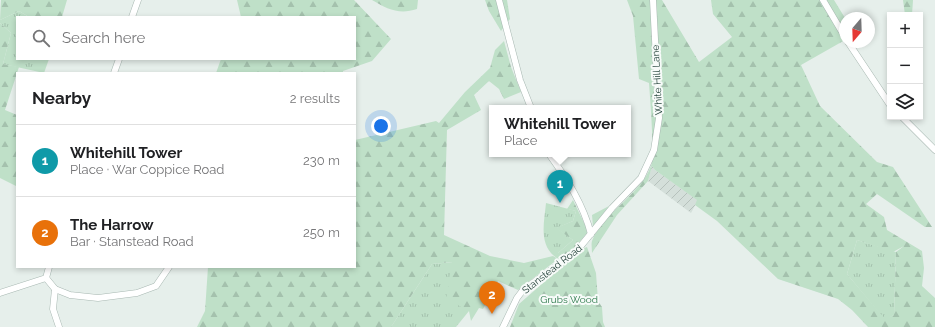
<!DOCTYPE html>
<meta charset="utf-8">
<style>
body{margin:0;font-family:Raleway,sans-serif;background:#f2f2f2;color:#202124}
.controls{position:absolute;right:12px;top:12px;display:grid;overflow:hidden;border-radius:0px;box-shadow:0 2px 6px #0003}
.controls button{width:36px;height:36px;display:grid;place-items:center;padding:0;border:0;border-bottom:1px solid #e0e0e0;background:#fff;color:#202124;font:20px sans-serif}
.compass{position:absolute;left:839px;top:12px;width:36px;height:36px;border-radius:50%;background:#fff;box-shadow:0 2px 6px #0003;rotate:199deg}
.you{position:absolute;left:381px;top:126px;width:14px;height:14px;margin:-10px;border:3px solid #fff;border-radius:50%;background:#1a73e8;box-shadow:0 0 0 6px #1a73e833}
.badge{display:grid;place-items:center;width:26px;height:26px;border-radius:50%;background:#1a73e8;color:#fff;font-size:13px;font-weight:700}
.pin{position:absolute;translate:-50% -33px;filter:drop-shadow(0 1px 2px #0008)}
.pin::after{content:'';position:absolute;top:21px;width:14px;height:12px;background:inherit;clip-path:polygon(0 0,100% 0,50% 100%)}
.popup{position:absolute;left:489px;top:105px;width:142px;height:52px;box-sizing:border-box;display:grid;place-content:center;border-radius:0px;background:#fff;filter:drop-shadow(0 1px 3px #0005);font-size:13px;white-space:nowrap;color:#757577}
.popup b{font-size:15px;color:#202124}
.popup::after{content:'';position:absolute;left:50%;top:100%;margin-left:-8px;border:8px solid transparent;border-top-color:#fff}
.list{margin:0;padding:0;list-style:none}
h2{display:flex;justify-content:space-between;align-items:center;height:52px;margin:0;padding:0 16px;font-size:17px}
h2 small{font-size:13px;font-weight:400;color:#757577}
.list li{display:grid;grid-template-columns:26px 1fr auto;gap:12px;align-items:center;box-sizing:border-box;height:72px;padding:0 16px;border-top:1px solid #e0e0e0}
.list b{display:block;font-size:15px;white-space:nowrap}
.list p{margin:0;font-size:13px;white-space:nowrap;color:#757577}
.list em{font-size:13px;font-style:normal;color:#757577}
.icon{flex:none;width:22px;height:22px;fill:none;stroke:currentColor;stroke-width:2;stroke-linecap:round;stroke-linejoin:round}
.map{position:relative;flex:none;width:935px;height:327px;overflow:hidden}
.search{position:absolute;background:#fff;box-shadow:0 2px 6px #0003;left:16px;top:16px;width:340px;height:44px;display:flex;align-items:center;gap:10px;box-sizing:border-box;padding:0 14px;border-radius:0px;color:#757577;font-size:15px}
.panel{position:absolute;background:#fff;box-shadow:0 2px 6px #0003;left:16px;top:72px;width:340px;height:196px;border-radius:0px}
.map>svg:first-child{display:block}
.industrial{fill:url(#industrial-furrows)}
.grass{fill:url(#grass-tufts)}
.forest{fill:url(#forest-firs);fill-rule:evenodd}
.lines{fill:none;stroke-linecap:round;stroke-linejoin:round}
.minor-casing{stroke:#a8b8b2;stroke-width:7}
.minor{stroke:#fff;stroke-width:6}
.labels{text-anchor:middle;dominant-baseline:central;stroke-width:4;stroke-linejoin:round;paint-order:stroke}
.street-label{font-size:10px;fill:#24423a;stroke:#f7fbf9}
.park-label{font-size:10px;fill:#2d7a4b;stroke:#f7fbf9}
</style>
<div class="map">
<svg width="935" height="327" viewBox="0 0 935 327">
<defs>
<pattern id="industrial-furrows" width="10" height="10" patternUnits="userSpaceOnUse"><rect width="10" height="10" fill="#d4dfda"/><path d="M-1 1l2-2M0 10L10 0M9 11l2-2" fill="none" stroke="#b6c1bc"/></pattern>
<pattern id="grass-tufts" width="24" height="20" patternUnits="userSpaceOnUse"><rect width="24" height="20" fill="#bfe0c8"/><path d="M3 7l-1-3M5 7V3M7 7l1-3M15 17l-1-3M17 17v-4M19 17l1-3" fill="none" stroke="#a4c1ad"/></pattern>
<pattern id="forest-firs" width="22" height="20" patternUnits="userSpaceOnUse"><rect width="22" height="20" fill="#bfe0c8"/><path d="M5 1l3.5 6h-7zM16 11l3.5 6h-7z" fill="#a4c1ad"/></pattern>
</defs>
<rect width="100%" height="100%" fill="#e6efeb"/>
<path class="industrial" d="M652,165L655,170L698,200L691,213L648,181Z"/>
<g class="grass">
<path d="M19,11L29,17H17V59H49L44,73L3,64L11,33L0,23V20Z"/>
<path d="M546,203L576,211L573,221L557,228L573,240L558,253V259C538,246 544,224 546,203Z"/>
<path d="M857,240L896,252L894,315L885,320L847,274Z"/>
<path d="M453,262L469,311L456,327H391L432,264Z"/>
</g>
<g class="forest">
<path d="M1,0H67L62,17H29L19,11L0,20Z"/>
<path d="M237,0H354L391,39L372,61L343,71V73H216L221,59H355V17H241Z"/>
<path d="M372,0H418L417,9C399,15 387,9 372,0Z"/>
<path d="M485,0H507L510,19L501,31L489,11Z"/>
<path d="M627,0H662L699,62L732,37L713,14L711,0H834L845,18V40L801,65L820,106L877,162L893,167L932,227H925L877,194L866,204L884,217L887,230L922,251L924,268L922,286L935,298V327H868L852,310L838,299L778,279L717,221L695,205L697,200L655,170L652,166L648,181L617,215L592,253C592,249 591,244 592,241C603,213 640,195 651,166C655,158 650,97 649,83L639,79L633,16ZM857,240L893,252L904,246L896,252L894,315L885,319L847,274Z"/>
<path d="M903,0H913L912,15H905Z"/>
<path d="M0,23L11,33L3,64L19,67L5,110L17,115L16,186L0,178Z"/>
<path d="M504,41L511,67L521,92L504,99L499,89L489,81L474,95L481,110L447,130L444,235L490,256L524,263L553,256L558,259V253L573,240L556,228L573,221L576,211L567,209L573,200L586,227L587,233L570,253L558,259L518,290L498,281L483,309L479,308L471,321L469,311L446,299L452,262L432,264L391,327H197L205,311L208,267H355V140L436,121L439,123L465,92L490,68L495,50Z"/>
<path d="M609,206L593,227L592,215Z"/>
<path d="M587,247L596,273L598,301L602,307L603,322L605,327H510L519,304L582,249Z"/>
</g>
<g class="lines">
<defs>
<g id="minor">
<path d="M499,0L520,80L531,108"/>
<path d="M823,0L845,37"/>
<path d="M132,17L138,0"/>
<path d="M848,42L890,105"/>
<path d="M114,73L119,59"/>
<path d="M902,117L935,150"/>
<path d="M549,154C567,179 583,204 591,234"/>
<path d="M46,278L55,289L53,309L59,327"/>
<path d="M55,289L70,295L98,298L137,293L156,286L169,267"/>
<path d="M0,293L46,278L49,267"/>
<path d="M503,327L517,298L523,290L575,253L612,208L641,178L654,150L659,118L653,0"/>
</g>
</defs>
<use href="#minor" class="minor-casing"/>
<use href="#minor" class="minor"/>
</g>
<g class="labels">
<g class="street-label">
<text transform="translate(657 80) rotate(-93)">White Hill Lane</text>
<text transform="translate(552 269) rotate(-38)">Stanstead Road</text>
</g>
<g class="park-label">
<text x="569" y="299">Grubs Wood</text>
</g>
</g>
</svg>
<div class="controls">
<button>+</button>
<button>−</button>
<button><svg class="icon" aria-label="layers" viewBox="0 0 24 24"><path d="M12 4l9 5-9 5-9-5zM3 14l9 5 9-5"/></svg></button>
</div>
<svg class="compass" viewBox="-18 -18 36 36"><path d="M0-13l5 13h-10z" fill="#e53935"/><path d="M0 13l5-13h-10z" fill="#757577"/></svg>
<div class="you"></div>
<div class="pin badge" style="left:560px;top:203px;background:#0f9aa8">1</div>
<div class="popup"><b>Whitehill Tower</b>Place</div>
<div class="pin badge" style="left:492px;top:314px;background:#e8710a">2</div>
<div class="search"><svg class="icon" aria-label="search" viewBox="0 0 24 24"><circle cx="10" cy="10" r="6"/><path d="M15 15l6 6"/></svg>Search here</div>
<section class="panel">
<h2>Nearby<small>2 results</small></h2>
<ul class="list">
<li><span class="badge" style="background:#0f9aa8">1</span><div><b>Whitehill Tower</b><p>Place · War Coppice Road</p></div><em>230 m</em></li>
<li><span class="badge" style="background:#e8710a">2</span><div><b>The Harrow</b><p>Bar · Stanstead Road</p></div><em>250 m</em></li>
</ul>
</section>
</div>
